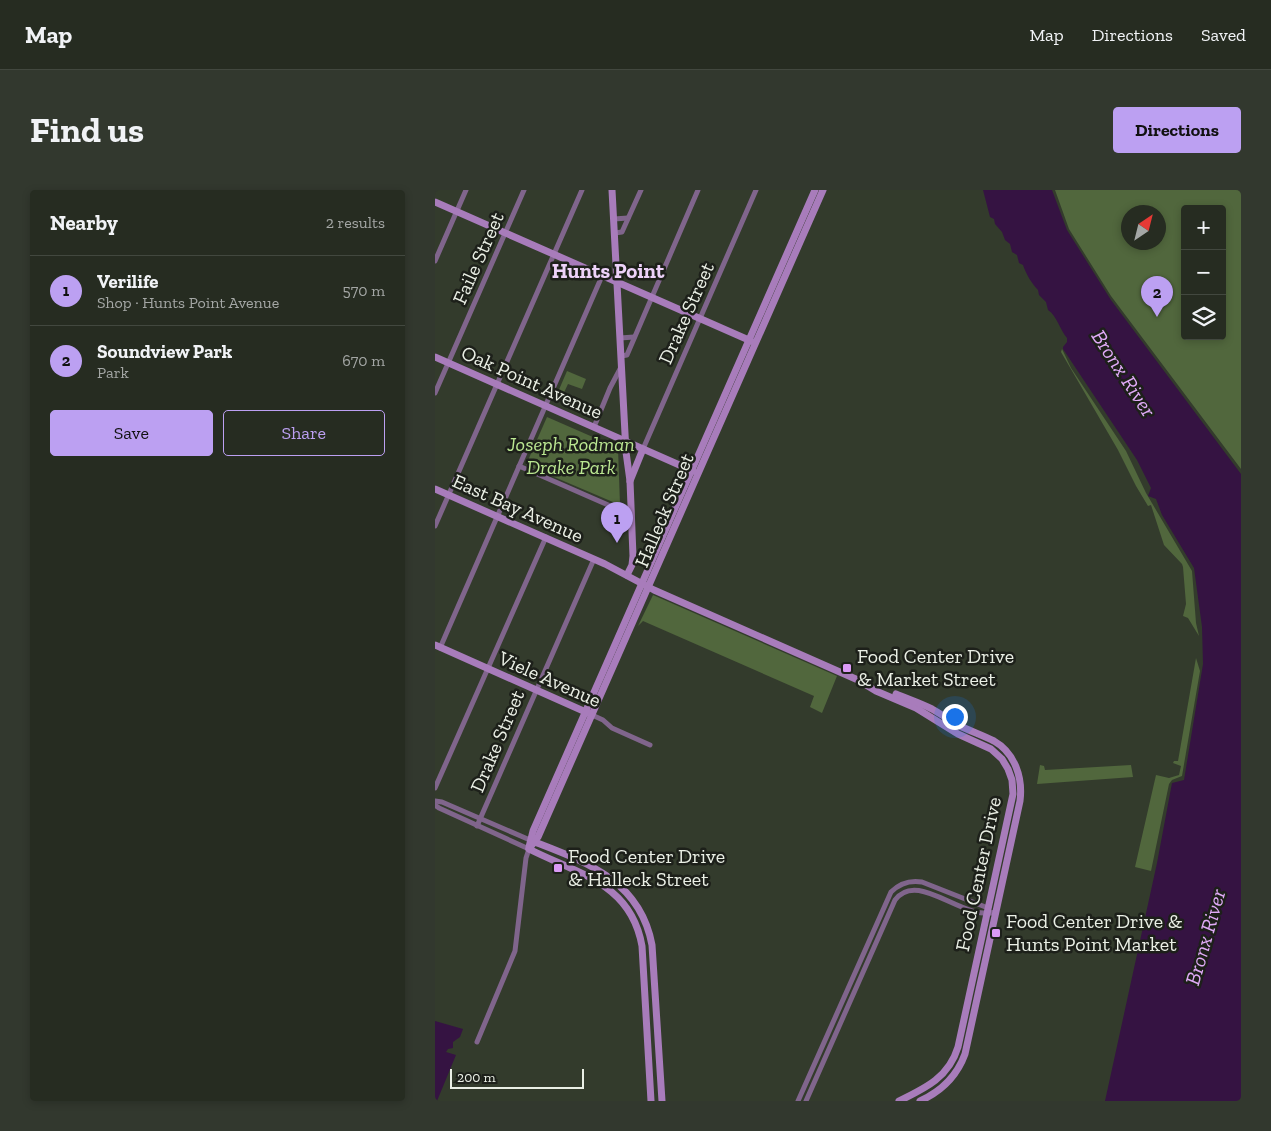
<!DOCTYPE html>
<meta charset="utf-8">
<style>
body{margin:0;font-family:"Zilla Slab",serif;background:#32382e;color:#f1f3f6}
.controls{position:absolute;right:15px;top:15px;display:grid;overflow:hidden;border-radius:5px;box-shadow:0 2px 8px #0003}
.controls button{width:45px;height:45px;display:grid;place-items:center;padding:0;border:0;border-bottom:1px solid #42483f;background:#262c21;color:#f1f3f6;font:25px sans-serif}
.compass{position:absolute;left:686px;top:15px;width:45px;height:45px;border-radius:50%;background:#262c21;box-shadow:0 2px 8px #0003;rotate:35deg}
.scale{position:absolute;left:15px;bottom:12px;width:134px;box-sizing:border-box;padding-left:5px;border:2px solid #eaefe5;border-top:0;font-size:14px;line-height:18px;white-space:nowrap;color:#eaefe5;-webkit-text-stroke:4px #1d201a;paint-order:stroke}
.you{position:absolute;left:519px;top:526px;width:18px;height:18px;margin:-12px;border:4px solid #fff;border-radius:50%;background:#1a73e8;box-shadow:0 0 0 8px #1a73e833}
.badge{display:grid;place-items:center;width:32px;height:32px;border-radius:50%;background:#bca0f2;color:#111;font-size:16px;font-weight:700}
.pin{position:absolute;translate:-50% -41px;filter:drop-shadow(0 1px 2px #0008)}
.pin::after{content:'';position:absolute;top:26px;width:18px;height:15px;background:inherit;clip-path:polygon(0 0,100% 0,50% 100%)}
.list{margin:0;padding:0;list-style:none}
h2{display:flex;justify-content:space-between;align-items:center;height:65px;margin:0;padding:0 20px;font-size:21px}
h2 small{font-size:16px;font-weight:400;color:#a4a7a5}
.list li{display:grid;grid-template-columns:32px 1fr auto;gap:15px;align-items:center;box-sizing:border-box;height:70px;padding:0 20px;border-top:1px solid #42483f}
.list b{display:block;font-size:19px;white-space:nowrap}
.list p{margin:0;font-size:16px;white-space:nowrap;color:#a4a7a5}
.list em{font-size:16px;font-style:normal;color:#a4a7a5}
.actions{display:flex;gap:10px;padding:15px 20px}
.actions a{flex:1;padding:11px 0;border:1px solid #bca0f2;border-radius:5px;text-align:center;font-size:18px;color:#bca0f2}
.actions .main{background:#bca0f2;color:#111}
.icon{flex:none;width:28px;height:28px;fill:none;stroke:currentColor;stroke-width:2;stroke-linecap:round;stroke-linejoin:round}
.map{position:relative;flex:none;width:806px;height:911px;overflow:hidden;border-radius:5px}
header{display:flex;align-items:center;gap:30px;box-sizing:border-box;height:70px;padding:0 25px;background:#262c21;border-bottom:1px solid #42483f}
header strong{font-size:24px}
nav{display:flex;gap:28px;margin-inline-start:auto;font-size:18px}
.intro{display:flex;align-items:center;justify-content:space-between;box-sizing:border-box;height:120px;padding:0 30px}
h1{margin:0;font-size:35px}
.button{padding:12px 22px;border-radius:5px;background:#bca0f2;color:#111;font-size:18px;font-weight:700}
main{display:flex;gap:30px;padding:0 30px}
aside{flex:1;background:#262c21;border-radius:5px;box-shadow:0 2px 8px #0003}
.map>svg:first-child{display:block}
.green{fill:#51673d;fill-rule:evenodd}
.water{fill:#351342}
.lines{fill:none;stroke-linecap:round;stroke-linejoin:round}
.street{stroke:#80658c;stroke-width:5}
.secondary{stroke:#a87cbb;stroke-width:7}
.poi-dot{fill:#db9af6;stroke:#1d201a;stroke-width:2}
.labels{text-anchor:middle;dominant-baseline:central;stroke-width:5;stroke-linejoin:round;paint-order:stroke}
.street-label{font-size:20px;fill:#eaefe5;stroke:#1d201a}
.park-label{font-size:20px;font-style:italic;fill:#bbe792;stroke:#1d201a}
.poi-label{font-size:20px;fill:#eaefe5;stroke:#1d201a;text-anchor:start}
.neighbourhood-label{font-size:21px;font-weight:bold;fill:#edd2f9;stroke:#1d201a}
.water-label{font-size:21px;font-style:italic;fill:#e0aaf7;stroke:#1d201a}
</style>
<header>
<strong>Map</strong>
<nav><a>Map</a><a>Directions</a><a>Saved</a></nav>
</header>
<div class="intro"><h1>Find us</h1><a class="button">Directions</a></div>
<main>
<aside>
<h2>Nearby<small>2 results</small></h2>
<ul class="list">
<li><span class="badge">1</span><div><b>Verilife</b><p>Shop · Hunts Point Avenue</p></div><em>570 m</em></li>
<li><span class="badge">2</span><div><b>Soundview Park</b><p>Park</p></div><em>670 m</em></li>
</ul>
<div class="actions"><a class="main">Save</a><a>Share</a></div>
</aside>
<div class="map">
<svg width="806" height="911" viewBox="0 0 806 911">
<rect width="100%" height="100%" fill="#333b2c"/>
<g class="green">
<path d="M620,0H806V279L676,106L634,39ZM750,19H787V146H750ZM694,22H724V52H694Z"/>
<path d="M627,159L636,178L691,261L711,303L757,381L761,433L764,446L753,428L748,426L751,414L748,377L747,374L729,355L716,315L713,316L701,296L683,260L626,162Z"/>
<path d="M132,181L151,189L147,199L133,194L125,211L120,209Z"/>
<path d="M112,227L183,258L185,315L91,275Z"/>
<path d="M218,405L402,486L387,523L375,517L379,506L208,431L203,436Z"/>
<path d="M761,468L765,481L747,586L737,590L734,594L716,681L700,677L721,585L734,588L744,585L746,576L738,573L739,571H743Z"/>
<path d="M605,575L609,576L610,580L696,575L698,587L602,594Z"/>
</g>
<g class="water">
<path d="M548,0H617L632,40L676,110L806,284V911H670L722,673L737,593L749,590L768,474L767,437L759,378L727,325L721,309L713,306L716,298L702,270L628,159V157L632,152V148C625,140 622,126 613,120L611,112L604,105L603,100C597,94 591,84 588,75L584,73L582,65L577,62L575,54L570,50L567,42L560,34L559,29L555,27Z"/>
<path d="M0,831L28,839L25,847L18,852V858L13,859L11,862L21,865L2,911H0Z"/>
</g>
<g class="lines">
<g class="street">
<path d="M179,29L193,28"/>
<path d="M180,43L187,42L206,0"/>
<path d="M0,71L31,0"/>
<path d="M185,148L199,147"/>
<path d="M186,166L192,165L263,0"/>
<path d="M0,203L89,0"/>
<path d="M159,237L175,198L185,179"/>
<path d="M208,259L321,0"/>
<path d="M84,276L196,325"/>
<path d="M0,336L147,0"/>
<path d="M5,458L167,86"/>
<path d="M157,525L168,530L177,538L215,555"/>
<path d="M0,598L111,347"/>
<path d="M0,611L7,612L95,650"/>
<path d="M0,615L4,618L94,659L91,668L80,761L42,852"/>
<path d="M42,636L159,369"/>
<path d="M363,911L456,702C464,694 475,690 487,692L553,718"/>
<path d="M371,911L460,710C483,679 528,732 561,722"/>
</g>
<g class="secondary">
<path d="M177,0L191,262L195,291L198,366L197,375L192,385"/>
<path d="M0,12L316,151"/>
<path d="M0,167L258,281"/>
<path d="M195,291L208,259"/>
<path d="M0,299L170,374L219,400L423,490L441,501L481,518L523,544L556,559L567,569L573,579L577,590L578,604L523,857C514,887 491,898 464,911"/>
<path d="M0,455L153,523"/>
<path d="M461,504C473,509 485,513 497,519C506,524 514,530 523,535C535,541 547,545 559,551C580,563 588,588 585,611L530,864C522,886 507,901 485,911"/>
<path d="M97,651C151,672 205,690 217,755L227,911"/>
<path d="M94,657L98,641L380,0"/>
<path d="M94,659L103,647L388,0"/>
<path d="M94,659C143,684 196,693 207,756L216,911"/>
</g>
</g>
<g class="poi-dot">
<rect x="407" y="473" width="10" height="10" rx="2.5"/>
<rect x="118" y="673" width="10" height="10" rx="2.5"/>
<rect x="556" y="738" width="10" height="10" rx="2.5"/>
</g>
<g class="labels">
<g class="street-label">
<text transform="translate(43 68) rotate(-66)">Faile Street</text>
<text transform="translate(251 123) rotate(-66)">Drake Street</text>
<text transform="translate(97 192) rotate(24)">Oak Point Avenue</text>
<text transform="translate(83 318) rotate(24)">East Bay Avenue</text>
<text transform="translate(229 320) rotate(-67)">Halleck Street</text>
<text transform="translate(115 489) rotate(24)">Viele Avenue</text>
<text transform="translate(62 551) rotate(-67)">Drake Street</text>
<text transform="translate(543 684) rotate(-78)">Food Center Drive</text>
</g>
<g class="park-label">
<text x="136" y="254">Joseph Rodman<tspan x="136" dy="23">Drake Park</tspan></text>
</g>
<g class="poi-label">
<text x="422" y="466">Food Center Drive<tspan x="422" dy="23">&amp; Market Street</tspan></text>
<text x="133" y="666">Food Center Drive<tspan x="133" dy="23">&amp; Halleck Street</tspan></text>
<text x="571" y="731">Food Center Drive &amp;<tspan x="571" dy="23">Hunts Point Market</tspan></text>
</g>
<g class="neighbourhood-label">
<text x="173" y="80">Hunts Point</text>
</g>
<g class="water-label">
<text transform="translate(689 183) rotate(57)">Bronx River</text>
<text transform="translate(770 747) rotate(-74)">Bronx River</text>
</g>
</g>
</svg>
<div class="controls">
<button>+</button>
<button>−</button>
<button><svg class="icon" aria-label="layers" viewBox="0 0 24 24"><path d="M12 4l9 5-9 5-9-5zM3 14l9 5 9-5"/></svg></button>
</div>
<svg class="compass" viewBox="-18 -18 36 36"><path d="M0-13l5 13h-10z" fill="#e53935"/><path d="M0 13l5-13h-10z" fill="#a4a7a5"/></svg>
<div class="scale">200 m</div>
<div class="you"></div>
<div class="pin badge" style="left:182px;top:353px">1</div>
<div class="pin badge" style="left:722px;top:127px">2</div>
</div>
</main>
